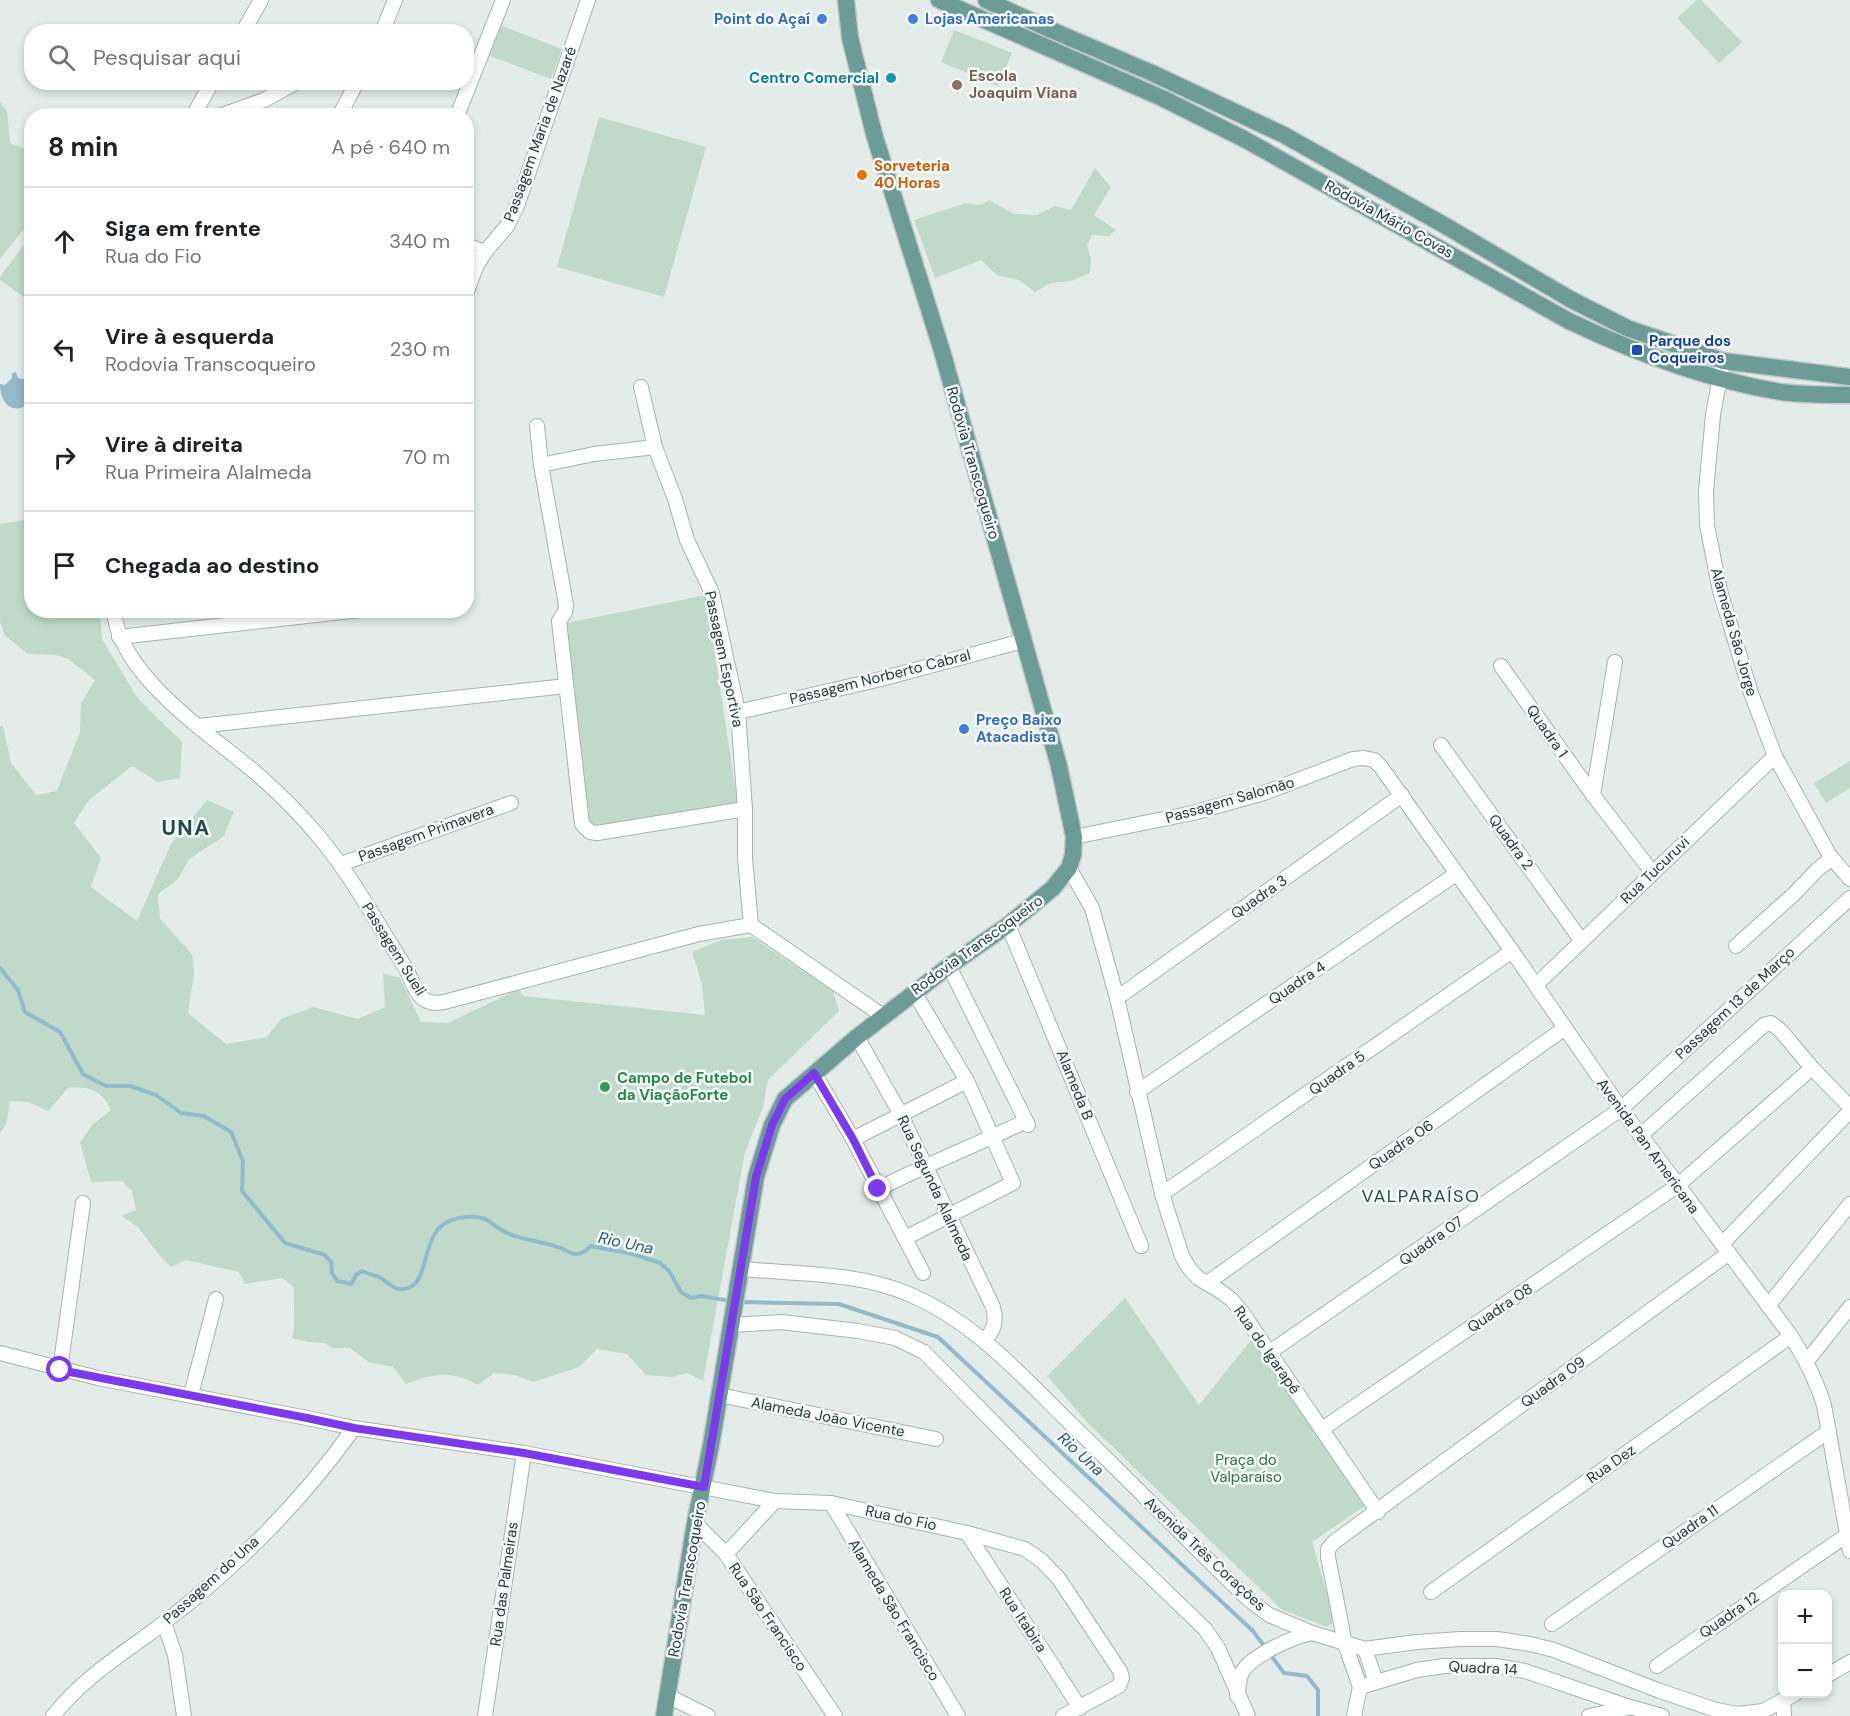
<!DOCTYPE html>
<html lang="pt">
<meta charset="utf-8">
<style>
body{margin:0;font-family:"DM Sans",sans-serif;background:#f2f2f2;color:#202124}
.controls{position:absolute;right:18px;bottom:18px;display:grid;overflow:hidden;border-radius:12px;box-shadow:0 3px 9px #0003}
.controls button{width:54px;height:54px;display:grid;place-items:center;padding:0;border:0;border-bottom:2px solid #e0e0e0;background:#fff;color:#202124;font:30px sans-serif}
.stop{position:absolute;width:18px;height:18px;margin:-14px;border:4px solid #7c3aed;border-radius:50%;background:#fff}
.stop.end{background:#7c3aed;border-color:#fff;box-shadow:0 2px 6px #0008}
.list{margin:0;padding:0;list-style:none}
h2{display:flex;justify-content:space-between;align-items:center;height:78px;margin:0;padding:0 24px;font-size:26px}
h2 small{font-size:20px;font-weight:400;color:#757577}
.list li{display:grid;grid-template-columns:39px 1fr auto;gap:18px;align-items:center;box-sizing:border-box;height:108px;padding:0 24px;border-top:2px solid #e0e0e0}
.list b{display:block;font-size:22px;white-space:nowrap}
.list p{margin:0;font-size:20px;white-space:nowrap;color:#757577}
.list em{font-size:20px;font-style:normal;color:#757577}
.icon{flex:none;width:33px;height:33px;fill:none;stroke:currentColor;stroke-width:2;stroke-linecap:round;stroke-linejoin:round}
.map{position:relative;flex:none;width:1850px;height:1716px;overflow:hidden}
.search{position:absolute;background:#fff;box-shadow:0 3px 9px #0003;left:24px;top:24px;width:450px;height:66px;display:flex;align-items:center;gap:15px;box-sizing:border-box;padding:0 21px;border-radius:24px;color:#757577;font-size:22px}
.panel{position:absolute;background:#fff;box-shadow:0 3px 9px #0003;left:24px;top:108px;width:450px;height:510px;border-radius:24px}
.map>svg:first-child{display:block}
.green{fill:#bfdaca}
.water{fill:#91bacb}
.lines{fill:none;stroke-linecap:round;stroke-linejoin:round}
.stream{stroke:#91bacb;stroke-width:4}
.minor-casing{stroke:#a6b3b0;stroke-width:16}
.major-casing{stroke:#c2c8c7;stroke-width:19}
.minor{stroke:#fff;stroke-width:14}
.major{stroke:#6d9c97;stroke-width:16}
.route{stroke:#7c3aed;stroke-width:8}
.shop-dot{fill:#3f7fe0;stroke:#f4f8f7;stroke-width:2}
.culture-dot{fill:#0f9aa8;stroke:#f4f8f7;stroke-width:2}
.education-dot{fill:#8d6e63;stroke:#f4f8f7;stroke-width:2}
.food-dot{fill:#e8710a;stroke:#f4f8f7;stroke-width:2}
.transit-dot{fill:#1a4fb4;stroke:#f4f8f7;stroke-width:2}
.leisure-dot{fill:#2e9e5b;stroke:#f4f8f7;stroke-width:2}
.labels{text-anchor:middle;dominant-baseline:central;stroke-width:5;stroke-linejoin:round;paint-order:stroke}
.shop-label{font-size:15px;font-weight:bold;fill:#366cbe;stroke:#f4f8f7;text-anchor:start}
.education-label{font-size:15px;font-weight:bold;fill:#785e54;stroke:#f4f8f7;text-anchor:start}
.culture-label{font-size:15px;font-weight:bold;fill:#0d838f;stroke:#f4f8f7;text-anchor:end}
.street-label{font-size:15px;fill:#253b38;stroke:#f4f8f7}
.food-label{font-size:15px;font-weight:bold;fill:#c56008;stroke:#f4f8f7;text-anchor:start}
.transit-label{font-size:15px;font-weight:bold;fill:#164399;stroke:#f4f8f7;text-anchor:start}
.leisure-label{font-size:15px;font-weight:bold;fill:#27864d;stroke:#f4f8f7;text-anchor:start}
.park-label{font-size:15px;fill:#336e52;stroke:#f4f8f7}
.water-label{font-size:16px;font-style:italic;fill:#255a71;stroke:#f4f8f7}
.quarter-label{font-size:18px;letter-spacing:1.5px;fill:#234b47;stroke:#f4f8f7}
.district-label{font-size:21px;font-weight:bold;letter-spacing:1.5px;fill:#234b47;stroke:#f4f8f7}
</style>
<div class="map">
<svg width="1850" height="1716" viewBox="0 0 1850 1716">
<rect width="100%" height="100%" fill="#e3ece9"/>
<g class="green">
<path d="M1697,0H1701L1742,42L1719,63L1677,18Z"/>
<path d="M497,24L562,49L551,79L485,54Z"/>
<path d="M954,30L1012,53L998,86L941,62Z"/>
<path d="M0,102L7,111L10,143L32,152L31,220L0,259Z"/>
<path d="M599,117L706,147L664,297L557,267Z"/>
<path d="M1095,168L1111,187L1094,215L1116,230L1109,236L1092,235L1087,245L1091,259L1090,273L1071,281L1051,283L1035,292L1019,280L997,275L981,260L935,278L914,220L966,203L981,205L989,200L1014,214L1037,215L1055,206L1071,210Z"/>
<path d="M31,235V302L0,280V277Z"/>
<path d="M31,519L32,610L100,611L102,639L138,699L182,742L180,778L158,782L132,766L89,800L74,823L101,858L91,887L137,921L171,844L207,800L234,812L223,837L189,859L178,879L158,894L160,919L192,954L194,974L188,1013L226,1044L267,1037L281,1019L313,1007L358,1019L385,1007L383,973L400,978L421,1022L448,1023L519,989L523,996L705,1015L702,984L692,952L721,940L752,937L833,991L839,1011L768,1080L763,1107L745,1152L703,1381L687,1373L672,1377L646,1375L627,1354L597,1349L579,1367L533,1382L515,1375L494,1373L478,1385C449,1370 435,1373 406,1384L393,1367L369,1362L350,1348H333L324,1343L308,1342L292,1338C296,1329 293,1300 294,1287L282,1278L245,1284L239,1272L186,1260L171,1267L156,1251L138,1227L121,1216L136,1210L132,1191L122,1181L91,1182L80,1142L93,1124L111,1110C102,1090 88,1086 68,1088L48,1111L28,1102L10,1101L6,1124L0,1133V726H3L11,763L36,795L57,791L80,732L81,703L95,680L68,659L56,655L28,654L5,636L0,622V524Z"/>
<path d="M706,595L738,806L589,830L562,624Z"/>
<path d="M1850,761V788L1826,803L1814,783Z"/>
<path d="M1125,1298L1199,1405L1251,1340L1366,1505L1312,1542L1335,1621L1327,1627L1282,1610L1088,1423L1047,1376Z"/>
</g>
<path class="water" d="M16,372L18,378C24,380 27,379 31,375V403C13,416 0,404 0,384L5,385L12,378V373Z"/>
<g class="lines">
<g class="stream">
<path d="M0,968L18,990L25,1012L60,1032L83,1074L106,1086H130L156,1095L181,1113L204,1116L231,1132L243,1161L242,1191L285,1243L325,1255L331,1262L332,1273L337,1281L351,1284L356,1275L362,1271C368,1274 374,1275 379,1277C387,1281 394,1291 404,1289C437,1284 412,1219 468,1217C490,1216 488,1223 505,1232C522,1241 545,1241 563,1249C567,1251 571,1254 575,1254C582,1254 586,1251 591,1246L633,1254L660,1263L669,1271L681,1292L691,1298L701,1296L731,1301"/>
<path d="M739,1302L839,1304L938,1337L1253,1631L1284,1673L1307,1676L1318,1690V1716"/>
</g>
<defs>
<g id="minor">
<path d="M243,32L261,0"/>
<path d="M382,32L395,0"/>
<path d="M193,116L212,82"/>
<path d="M219,116L264,100L297,82"/>
<path d="M339,116L357,82"/>
<path d="M457,116L503,0"/>
<path d="M466,245L485,252"/>
<path d="M466,294L476,267L485,252L507,226L517,206L588,0"/>
<path d="M1723,361L1713,415L1706,491L1707,525L1720,591L1751,693L1775,756L1830,856L1850,879"/>
<path d="M641,387L655,447L675,499L687,540L712,593L738,712L745,809V858L751,925"/>
<path d="M537,426L541,465L566,605L565,612L559,621L582,824L590,832L597,833L745,809"/>
<path d="M541,465L594,454L655,447"/>
<path d="M114,610C118,675 210,734 256,773C279,793 301,815 320,838C353,878 377,923 405,967C410,975 413,987 419,995C426,1003 435,1004 444,1002L699,934L751,925L883,1016"/>
<path d="M119,637L360,610"/>
<path d="M1501,666L1593,795L1652,872"/>
<path d="M738,712L881,679L1023,641"/>
<path d="M198,726L566,686"/>
<path d="M1441,745L1581,940"/>
<path d="M1593,795L1615,662"/>
<path d="M1074,837L1193,813L1264,793L1353,759L1364,758L1374,760L1381,767L1512,951L1621,1109L1791,1336C1805,1358 1816,1379 1824,1405L1850,1551"/>
<path d="M341,864L511,803"/>
<path d="M1069,868L1092,908L1117,998L1162,1194L1182,1256L1189,1268L1198,1278L1220,1291L1232,1300L1242,1312L1378,1512"/>
<path d="M1008,925L1141,1246"/>
<path d="M1736,946L1794,894L1818,869L1832,858"/>
<path d="M949,966L1028,1125"/>
<path d="M1536,985L1775,756"/>
<path d="M1117,998L1402,795"/>
<path d="M857,1037L900,1113L993,1307C997,1322 994,1329 985,1341"/>
<path d="M814,1073L853,1139L923,1273"/>
<path d="M1137,1092L1456,874"/>
<path d="M1640,1136L1764,1025L1771,1023L1781,1031L1812,1068L1850,1107"/>
<path d="M853,1139L967,1081"/>
<path d="M878,1189C927,1164 977,1145 1026,1121"/>
<path d="M1162,1194L1512,951"/>
<path d="M905,1238L1013,1183L967,1081L914,992"/>
<path d="M1722,1244L1850,1111"/>
<path d="M741,1269C796,1274 859,1272 911,1295C974,1322 1019,1373 1067,1420C1128,1479 1187,1540 1248,1599L1269,1615L1312,1633L1365,1649L1416,1642L1461,1639H1497L1530,1644L1554,1650L1660,1691L1716,1710L1738,1714L1763,1711L1795,1694"/>
<path d="M1207,1283L1565,1028"/>
<path d="M1768,1306L1850,1204"/>
<path d="M732,1325L781,1322L858,1331L895,1338L924,1352L1048,1478L1205,1629L1218,1648L1248,1716"/>
<path d="M1270,1352L1621,1109L1850,898"/>
<path d="M0,1353L98,1378L307,1418L354,1428L524,1453L775,1501L831,1503L967,1533L1025,1549L1042,1561L1059,1579L1120,1671L1122,1678L1119,1686L1063,1716"/>
<path d="M1807,1361L1850,1307"/>
<path d="M60,1370L83,1203"/>
<path d="M191,1395L216,1299"/>
<path d="M719,1395L936,1439"/>
<path d="M1322,1429L1677,1186L1812,1068"/>
<path d="M831,1503L958,1716"/>
<path d="M695,1523L726,1554L835,1716"/>
<path d="M967,1533L1080,1708"/>
<path d="M726,1554L775,1501"/>
<path d="M1431,1592L1791,1336"/>
<path d="M164,1623L175,1655L184,1716"/>
<path d="M1552,1624L1829,1431"/>
<path d="M1365,1649L1376,1682"/>
<path d="M1657,1666L1847,1535"/>
<path d="M1828,1675L1850,1662"/>
<path d="M1360,1687L1417,1670L1444,1666H1496L1525,1671L1630,1707L1662,1716"/>
<path d="M668,1696L708,1716"/>
<path d="M1237,1696C1239,1688 1239,1679 1242,1672C1252,1655 1293,1637 1312,1633"/>
<path d="M1783,1700L1784,1716"/>
<path d="M53,1716C84,1676 126,1652 165,1622C236,1567 302,1501 354,1428"/>
<path d="M485,1716L524,1453"/>
<path d="M1354,1716L1360,1687L1345,1644L1328,1557V1549L1334,1542L1729,1253"/>
<path d="M1589,1716L1628,1708"/>
</g>
<g id="major">
<path d="M939,0L1162,98L1244,139L1569,321C1636,353 1708,380 1781,392C1804,395 1827,395 1850,395"/>
<path d="M986,0L1051,30L1152,73L1284,135L1444,225L1570,299L1627,328L1723,361L1850,377"/>
<path d="M664,1716L695,1523L711,1445L756,1177L772,1125L785,1099L857,1037L949,966L1008,925L1053,888L1069,868L1073,855L1074,837L1059,766L942,351L874,134L850,38L846,0"/>
</g>
</defs>
<use href="#minor" class="minor-casing"/>
<use href="#major" class="major-casing"/>
<use href="#minor" class="minor"/>
<use href="#major" class="major"/>
</g>
<g class="lines">
<path class="route" d="M60,1370L307,1418L354,1428L524,1453L704,1487L756,1177L772,1125L785,1099L814,1073L853,1139L878,1189"/>
</g>
<g class="shop-dot">
<circle cx="822" cy="19" r="6"/>
<circle cx="913" cy="19" r="6"/>
<circle cx="964" cy="729" r="6"/>
</g>
<circle class="culture-dot" cx="891" cy="78" r="6"/>
<circle class="education-dot" cx="957" cy="85" r="6"/>
<circle class="food-dot" cx="862" cy="175" r="6"/>
<rect class="transit-dot" x="1631" y="344" width="12" height="12" rx="3"/>
<circle class="leisure-dot" cx="605" cy="1087" r="6"/>
<g class="labels">
<g class="shop-label">
<text x="810" y="19" text-anchor="end">Point do Açaí</text>
<text x="925" y="19">Lojas Americanas</text>
<text x="976" y="720">Preço Baixo<tspan x="976" dy="17">Atacadista</tspan></text>
</g>
<g class="education-label">
<text x="969" y="76">Escola<tspan x="969" dy="17">Joaquim Viana</tspan></text>
</g>
<g class="culture-label">
<text x="879" y="78">Centro Comercial</text>
</g>
<g class="street-label">
<text transform="translate(540 134) rotate(-70)">Passagem Maria de Nazaré</text>
<text transform="translate(1389 219) rotate(29)">Rodovia Mário Covas</text>
<text transform="translate(973 463) rotate(74)">Rodovia Transcoqueiro</text>
<text transform="translate(1734 632) rotate(74)">Alameda São Jorge</text>
<text transform="translate(724 659) rotate(78)">Passagem Esportiva</text>
<text transform="translate(880 677) rotate(-14)">Passagem Norberto Cabral</text>
<text transform="translate(1547 731) rotate(55)">Quadra 1</text>
<text transform="translate(1230 800) rotate(-16)">Passagem Salomão</text>
<text transform="translate(426 833) rotate(-20)">Passagem Primavera</text>
<text transform="translate(1511 842) rotate(54)">Quadra 2</text>
<text transform="translate(1655 870) rotate(-44)">Rua Tucuruvi</text>
<text transform="translate(1259 897) rotate(-35)">Quadra 3</text>
<text transform="translate(977 945) rotate(-36)">Rodovia Transcoqueiro</text>
<text transform="translate(394 949) rotate(58)">Passagem Sueli</text>
<text transform="translate(1297 983) rotate(-34)">Quadra 4</text>
<text transform="translate(1735 1003) rotate(-43)">Passagem 13 de Março</text>
<text transform="translate(1337 1073) rotate(-35)">Quadra 5</text>
<text transform="translate(1075 1085) rotate(68)">Alameda B</text>
<text transform="translate(1401 1145) rotate(-35)">Quadra 06</text>
<text transform="translate(1648 1146) rotate(54)">Avenida Pan Americana</text>
<text transform="translate(935 1188) rotate(65)">Rua Segunda Alalmeda</text>
<text transform="translate(1431 1241) rotate(-35)">Quadra 07</text>
<text transform="translate(1500 1308) rotate(-34)">Quadra 08</text>
<text transform="translate(1267 1350) rotate(55)">Rua do Igarapé</text>
<text transform="translate(1553 1382) rotate(-36)">Quadra 09</text>
<text transform="translate(828 1417) rotate(11)">Alameda João Vicente</text>
<text transform="translate(1611 1464) rotate(-35)">Rua Dez</text>
<text transform="translate(901 1518) rotate(12)">Rua do Fio</text>
<text transform="translate(1690 1527) rotate(-35)">Quadra 11</text>
<text transform="translate(1205 1554) rotate(43)">Avenida Três Corações</text>
<text transform="translate(687 1579) rotate(-80)">Rodovia Transcoqueiro</text>
<text transform="translate(211 1580) rotate(-42)">Passagem do Una</text>
<text transform="translate(504 1584) rotate(-82)">Rua das Palmeiras</text>
<text transform="translate(894 1610) rotate(59)">Alameda São Francisco</text>
<text transform="translate(1729 1615) rotate(-35)">Quadra 12</text>
<text transform="translate(768 1617) rotate(56)">Rua São Francisco</text>
<text transform="translate(1023 1620) rotate(57)">Rua Itabira</text>
<text transform="translate(1483 1668) rotate(3)">Quadra 14</text>
</g>
<g class="food-label">
<text x="874" y="166">Sorveteria<tspan x="874" dy="17">40 Horas</tspan></text>
</g>
<g class="transit-label">
<text x="1649" y="341">Parque dos<tspan x="1649" dy="17">Coqueiros</tspan></text>
</g>
<g class="leisure-label">
<text x="617" y="1078">Campo de Futebol<tspan x="617" dy="17">da ViaçãoForte</tspan></text>
</g>
<g class="park-label">
<text x="1246" y="1460">Praça do<tspan x="1246" dy="17">Valparaíso</tspan></text>
</g>
<g class="water-label">
<text transform="translate(626 1243) rotate(12)">Rio Una</text>
<text transform="translate(1081 1454) rotate(43)">Rio Una</text>
</g>
<g class="quarter-label">
<text x="1421" y="1196">VALPARAÍSO</text>
</g>
<g class="district-label">
<text x="186" y="828">UNA</text>
</g>
</g>
</svg>
<div class="controls">
<button>+</button>
<button>−</button>
</div>
<div class="stop" style="left:60px;top:1370px"></div>
<div class="stop end" style="left:878px;top:1189px"></div>
<div class="search"><svg class="icon" aria-label="search" viewBox="0 0 24 24"><circle cx="10" cy="10" r="6"/><path d="M15 15l6 6"/></svg>Pesquisar aqui</div>
<section class="panel">
<h2>8 min<small>A pé · 640 m</small></h2>
<ul class="list">
<li><svg class="icon" aria-label="ahead" viewBox="0 0 24 24"><path d="M12 20V5M6 11l6-6 6 6"/></svg><div><b>Siga em frente</b><p>Rua do Fio</p></div><em>340 m</em></li>
<li><svg class="icon" aria-label="left" viewBox="0 0 24 24"><path d="M17 20v-9H6M10 6l-5 5 5 5"/></svg><div><b>Vire à esquerda</b><p>Rodovia Transcoqueiro</p></div><em>230 m</em></li>
<li><svg class="icon" aria-label="right" viewBox="0 0 24 24"><path d="M7 20v-9h11M14 6l5 5-5 5"/></svg><div><b>Vire à direita</b><p>Rua Primeira Alalmeda</p></div><em>70 m</em></li>
<li><svg class="icon" aria-label="arrive" viewBox="0 0 24 24"><path d="M6 21V4h12l-3 4 3 4H6"/></svg><div><b>Chegada ao destino</b></div></li>
</ul>
</section>
</div>
